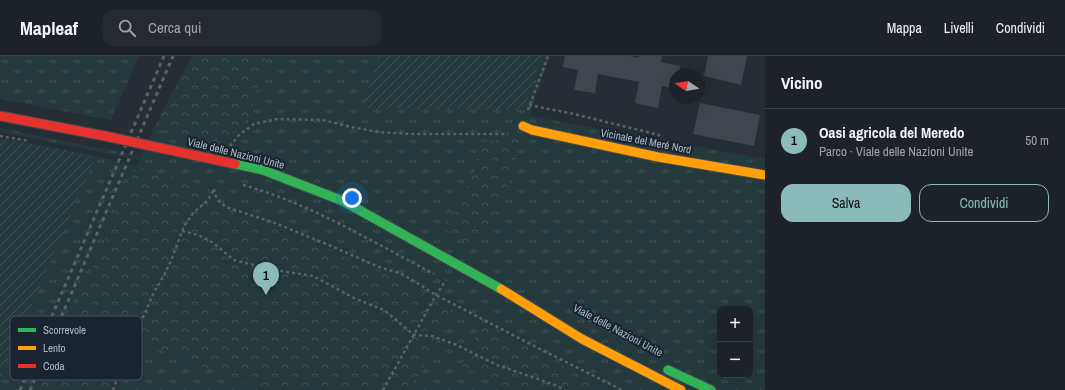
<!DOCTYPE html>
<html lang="it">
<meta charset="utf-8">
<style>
body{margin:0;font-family:"Archivo Narrow",sans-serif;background:#252a30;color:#f1f3f6}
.controls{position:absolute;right:12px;bottom:12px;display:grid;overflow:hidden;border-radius:8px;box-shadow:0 4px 16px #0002}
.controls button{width:36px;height:36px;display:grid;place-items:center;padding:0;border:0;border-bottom:1px solid #3a3f45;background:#1c2228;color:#f1f3f6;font:20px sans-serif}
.compass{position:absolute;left:669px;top:12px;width:36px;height:36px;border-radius:50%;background:#1c2228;box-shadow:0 4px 16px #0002;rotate:282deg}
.you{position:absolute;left:352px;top:142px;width:14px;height:14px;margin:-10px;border:3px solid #fff;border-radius:50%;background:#1a73e8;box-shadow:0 0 0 6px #1a73e833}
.badge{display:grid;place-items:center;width:26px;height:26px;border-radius:50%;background:#8bbbb9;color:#111;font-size:13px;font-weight:700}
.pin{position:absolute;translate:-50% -33px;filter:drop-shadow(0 1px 2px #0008)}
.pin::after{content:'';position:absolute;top:21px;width:14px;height:12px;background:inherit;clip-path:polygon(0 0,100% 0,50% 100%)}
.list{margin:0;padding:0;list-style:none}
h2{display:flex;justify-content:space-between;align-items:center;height:52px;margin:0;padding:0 16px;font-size:17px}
h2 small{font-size:13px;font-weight:400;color:#a0a4a8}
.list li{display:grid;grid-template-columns:26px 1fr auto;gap:12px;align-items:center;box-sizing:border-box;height:64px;padding:0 16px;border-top:1px solid #3a3f45}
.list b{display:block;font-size:15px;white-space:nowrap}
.list p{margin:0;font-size:13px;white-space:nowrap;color:#a0a4a8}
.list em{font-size:13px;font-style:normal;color:#a0a4a8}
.actions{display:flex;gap:8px;padding:12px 16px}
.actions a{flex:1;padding:9px 0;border:1px solid #8bbbb9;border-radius:12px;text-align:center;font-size:14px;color:#8bbbb9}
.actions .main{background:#8bbbb9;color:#111}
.icon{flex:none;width:22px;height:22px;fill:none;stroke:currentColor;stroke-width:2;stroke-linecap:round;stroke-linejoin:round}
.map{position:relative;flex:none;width:765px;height:334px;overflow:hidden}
header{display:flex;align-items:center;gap:24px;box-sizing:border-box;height:56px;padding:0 20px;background:#1c2228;border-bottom:1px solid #3a3f45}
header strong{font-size:19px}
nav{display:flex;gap:22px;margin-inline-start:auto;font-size:14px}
.search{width:280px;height:36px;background:#252a30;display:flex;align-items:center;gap:10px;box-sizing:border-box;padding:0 14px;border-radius:12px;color:#a0a4a8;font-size:15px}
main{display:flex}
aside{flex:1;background:#1c2228}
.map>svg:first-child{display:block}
.grass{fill:url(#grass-tufts);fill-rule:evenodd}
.forest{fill:url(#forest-crowns)}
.garden{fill:url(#garden-furrows)}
.building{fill:#40464d}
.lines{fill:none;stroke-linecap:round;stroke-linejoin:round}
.fast-casing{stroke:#444950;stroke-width:11}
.slow-casing{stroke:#444950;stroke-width:11}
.path{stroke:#5a6066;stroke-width:2.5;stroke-dasharray:3 3;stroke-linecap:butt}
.fast{stroke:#30b455;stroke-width:9}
.slow{stroke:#ff9f0a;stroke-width:9}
.rail{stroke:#5a6066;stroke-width:3;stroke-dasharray:4 4;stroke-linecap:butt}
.jam-bridge-casing{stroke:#444950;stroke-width:11;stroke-linecap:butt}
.path-bridge{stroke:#5a6066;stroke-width:2.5;stroke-dasharray:3 3;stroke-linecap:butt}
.jam-bridge{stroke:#e5322d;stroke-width:9}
.labels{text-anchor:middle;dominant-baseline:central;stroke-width:4;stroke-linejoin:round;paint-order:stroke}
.street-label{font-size:11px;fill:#afbac7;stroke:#192430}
.key{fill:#192430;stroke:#46515d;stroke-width:1}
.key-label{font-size:11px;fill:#afbac7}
</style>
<header>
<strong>Mapleaf</strong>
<div class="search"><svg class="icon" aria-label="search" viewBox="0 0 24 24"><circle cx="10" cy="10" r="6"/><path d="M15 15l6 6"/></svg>Cerca qui</div>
<nav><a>Mappa</a><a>Livelli</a><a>Condividi</a></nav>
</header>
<main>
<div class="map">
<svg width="765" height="334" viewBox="0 0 765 334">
<defs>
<pattern id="grass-tufts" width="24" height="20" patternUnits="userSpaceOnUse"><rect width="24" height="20" fill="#23393b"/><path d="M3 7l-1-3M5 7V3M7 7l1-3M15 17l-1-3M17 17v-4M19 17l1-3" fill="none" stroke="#405456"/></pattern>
<pattern id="forest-crowns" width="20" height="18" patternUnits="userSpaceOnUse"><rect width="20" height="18" fill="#23393b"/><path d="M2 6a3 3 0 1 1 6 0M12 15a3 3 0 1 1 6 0" fill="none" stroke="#405456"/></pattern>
<pattern id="garden-furrows" width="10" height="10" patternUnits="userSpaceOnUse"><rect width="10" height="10" fill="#23393b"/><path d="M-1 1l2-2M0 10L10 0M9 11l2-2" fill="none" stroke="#405456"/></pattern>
</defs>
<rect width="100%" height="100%" fill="#262d35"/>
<g class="grass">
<path d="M0,0H139L111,64L0,43Z"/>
<path d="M192,0H550L534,45L530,60L765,103V334H0V82L96,100L137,110L139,104L0,76V72L141,100L153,74ZM720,253H750V319H720Z"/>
</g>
<g class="forest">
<path d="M192,0H266L249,63L234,74L226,87L153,74Z"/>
<path d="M519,78L517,102L495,171L470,188L442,172L473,120L481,86L493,85Z"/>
<path d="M137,110L204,131L222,154L263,167L289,177L376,215L401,223L423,236L429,242L433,244H439L451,249V257L432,295L410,334H264L139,286L119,334H40Z"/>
<path d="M482,268L611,334H511L461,310Z"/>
</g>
<g class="garden">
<path d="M378,0H541L524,54L363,52Z"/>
<path d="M0,82L96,100L0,323Z"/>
</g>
<g class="building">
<path d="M565,0H630L639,2V0H662L661,6L680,10L679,18H675V33L662,30L658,52L635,47L639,26L598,18L595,37L574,34L578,14L563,11Z"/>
<path d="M708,0H747L741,29L704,20Z"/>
<path d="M700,47L760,59L754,90L693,78Z"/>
</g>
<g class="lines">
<defs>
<g id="fast">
<path d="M235,108L263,114L343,145L501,233"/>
<path d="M668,314L711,334"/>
</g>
<g id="slow">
<path d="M523,70L532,74L658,101L765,119"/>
<path d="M501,233L582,283L681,334"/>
</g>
</defs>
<use href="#fast" class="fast-casing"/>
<use href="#slow" class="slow-casing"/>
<g class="path">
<path d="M529,49L574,58L659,79L658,83"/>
<path d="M528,54L548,0"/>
<path d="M230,90L239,79L254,68L277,63L323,64L351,71L378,76L411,78H508"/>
<path d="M243,129C311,148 371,185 434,218"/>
<path d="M214,133C215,142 219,146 226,151L275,167L331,190L379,211L399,217L409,222L436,239L536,291L622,334"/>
<path d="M182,175L198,179L212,186L234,204L275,214L313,220L356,243L384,254L414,279L432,280L457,289L497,309L555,329L565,334"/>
<path d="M583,261L628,285"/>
<path d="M113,334L126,300L154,236L163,221L171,205L184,170L194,156L207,145L214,134"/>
<path d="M383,334L436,239L446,224"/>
</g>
<use href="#fast" class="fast"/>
<use href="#slow" class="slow"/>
<g class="rail">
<path d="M20,334L164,0"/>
<path d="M30,334L173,0"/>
</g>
<defs>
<path id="jam-bridge" d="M0,60L105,80L235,108"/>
</defs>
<use href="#jam-bridge" class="jam-bridge-casing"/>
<path class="path-bridge" d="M0,80L29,85"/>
<use href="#jam-bridge" class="jam-bridge"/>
</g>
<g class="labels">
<g class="street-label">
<text transform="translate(646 85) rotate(11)">Vicinale del Meré Nord</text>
<text transform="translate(236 97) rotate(14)">Viale delle Nazioni Unite</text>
<text transform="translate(618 274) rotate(28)">Viale delle Nazioni Unite</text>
</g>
</g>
<rect x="10" y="260" width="132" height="64" rx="6" class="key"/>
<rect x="18" y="272" width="18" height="4" fill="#30b455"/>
<rect x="18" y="290" width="18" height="4" fill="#ff9f0a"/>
<rect x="18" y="308" width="18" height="4" fill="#e5322d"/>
<g class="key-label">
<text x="43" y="278">Scorrevole</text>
<text x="43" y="296">Lento</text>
<text x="43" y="314">Coda</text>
</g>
</svg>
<div class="controls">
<button>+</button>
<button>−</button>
</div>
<svg class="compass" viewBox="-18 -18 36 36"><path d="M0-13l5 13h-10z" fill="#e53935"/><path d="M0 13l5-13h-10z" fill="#a0a4a8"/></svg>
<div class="you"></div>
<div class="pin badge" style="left:266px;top:239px">1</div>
</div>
<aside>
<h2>Vicino<small></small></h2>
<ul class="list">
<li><span class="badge">1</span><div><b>Oasi agricola del Meredo</b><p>Parco · Viale delle Nazioni Unite</p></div><em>50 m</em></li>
</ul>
<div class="actions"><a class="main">Salva</a><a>Condividi</a></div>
</aside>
</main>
